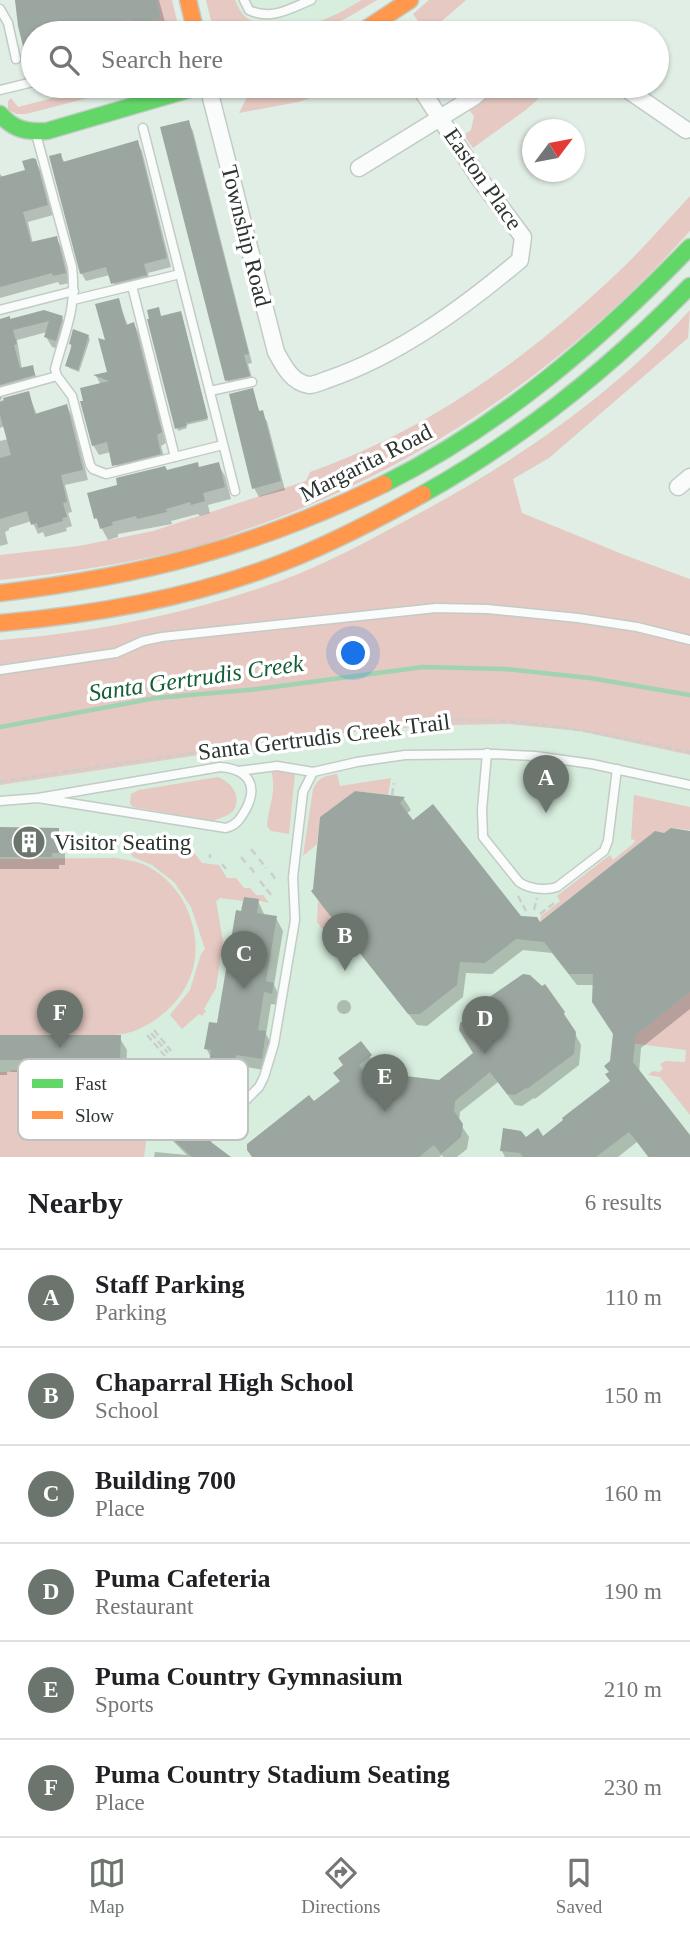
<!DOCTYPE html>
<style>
body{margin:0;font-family:Georgia,serif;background:#f6f6f6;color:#202124}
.compass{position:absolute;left:522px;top:119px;width:63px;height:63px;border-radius:50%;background:#fff;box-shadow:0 2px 5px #0004;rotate:58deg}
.you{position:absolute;left:354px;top:654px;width:24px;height:24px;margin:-18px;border:5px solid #fff;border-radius:50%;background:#1a73e8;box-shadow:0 0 0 10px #1a73e833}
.badge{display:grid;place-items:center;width:46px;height:46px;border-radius:50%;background:#6b756e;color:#fff;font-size:23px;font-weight:700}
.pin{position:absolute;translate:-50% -58px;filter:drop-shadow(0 2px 4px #0008)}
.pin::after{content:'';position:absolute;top:37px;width:24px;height:21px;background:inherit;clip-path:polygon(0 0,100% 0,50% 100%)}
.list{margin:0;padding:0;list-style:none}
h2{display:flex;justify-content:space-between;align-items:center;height:91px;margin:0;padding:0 28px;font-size:30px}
h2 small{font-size:23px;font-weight:400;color:#757577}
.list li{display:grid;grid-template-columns:46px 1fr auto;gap:21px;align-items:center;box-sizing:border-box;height:98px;padding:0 28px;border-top:2px solid #e0e0e0}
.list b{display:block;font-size:26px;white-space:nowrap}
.list p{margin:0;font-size:23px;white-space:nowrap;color:#757577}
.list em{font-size:23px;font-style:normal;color:#757577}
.icon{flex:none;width:38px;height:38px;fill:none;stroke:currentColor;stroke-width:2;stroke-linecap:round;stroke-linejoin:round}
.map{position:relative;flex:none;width:690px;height:1157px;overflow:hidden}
.search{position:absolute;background:#fff;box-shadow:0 2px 5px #0004;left:21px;right:21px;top:21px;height:77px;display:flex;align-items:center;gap:18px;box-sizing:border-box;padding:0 24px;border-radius:38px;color:#757577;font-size:26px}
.sheet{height:679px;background:#fff}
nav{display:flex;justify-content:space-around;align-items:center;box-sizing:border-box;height:98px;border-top:2px solid #e0e0e0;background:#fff;font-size:19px;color:#757577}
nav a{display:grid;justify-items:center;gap:4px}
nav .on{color:#6b756e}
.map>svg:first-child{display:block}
.built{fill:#d7eddd}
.green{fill:#e5c9c2}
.shadow{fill:#0003}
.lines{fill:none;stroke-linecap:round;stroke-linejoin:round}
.stream{stroke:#a1d3b1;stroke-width:4.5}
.building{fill:#9ca6a0}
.lane-casing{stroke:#c2cbc5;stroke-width:11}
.street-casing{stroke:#c2cbc5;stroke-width:19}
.fast-casing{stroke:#c2cbc5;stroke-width:19}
.slow-casing{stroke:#c2cbc5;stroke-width:19}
.path{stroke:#cbcfcc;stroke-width:2.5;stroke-dasharray:7 3.5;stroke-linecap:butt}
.lane{stroke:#fafcfb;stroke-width:8}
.street{stroke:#fafcfb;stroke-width:16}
.fast{stroke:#63d668;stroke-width:16}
.slow{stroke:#ff974d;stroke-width:16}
.labels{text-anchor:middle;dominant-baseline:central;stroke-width:7;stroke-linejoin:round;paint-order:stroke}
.street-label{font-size:23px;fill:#2b342e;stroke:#fff}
.poi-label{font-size:23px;fill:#2b342e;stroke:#fff;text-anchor:start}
.water-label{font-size:24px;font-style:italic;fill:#135e36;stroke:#fff}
.key{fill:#fff;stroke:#bfc2c0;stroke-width:2}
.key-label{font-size:19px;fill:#2b342e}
</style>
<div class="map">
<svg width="690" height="1157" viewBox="0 0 690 1157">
<rect width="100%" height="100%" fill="#e1eee5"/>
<g class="built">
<path d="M206,0H377L345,19L314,33H214Z"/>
<path d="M507,724L579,731L690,755V1157H0V785L366,730L454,725Z"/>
</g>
<g class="green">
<path d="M157,0H172L180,33H162L161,30L147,33H108L107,21L113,23L130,19L132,25L161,18Z"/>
<path d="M206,0H235C244,23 254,23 276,23L280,33H214Z"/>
<path d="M362,0H377L345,19L314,33H292L339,13Z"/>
<path d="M429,0H466L428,33H415L418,21L413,14Z"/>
<path d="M99,86H134L26,114H17L8,110V101L11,98L18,107Z"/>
<path d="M257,86H348L298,102L239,113L246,99L244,90Z"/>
<path d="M503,86H552L527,109L473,148L464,135L471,130L474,116L469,110Z"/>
<path d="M690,196V231C571,364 421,468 253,527C235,533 216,541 198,546C133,563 66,573 0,580V555L79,546L153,531L306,481L310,472C426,431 524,361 613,277C640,252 665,223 690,196Z"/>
<path d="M690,310L688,338L549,458L513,479L522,513L627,556L690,579V755L579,731L507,724L454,725L366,730L0,785V640C94,633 192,613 280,581C324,565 364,543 405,521C509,466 610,398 690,310Z"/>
<path d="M271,769L288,770L295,773L289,834L271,831L267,826C269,803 277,794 271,769Z"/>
<path d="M337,774L340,786L391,778L388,795L355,791L320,817L317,844L303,856L313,789C319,777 325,776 337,774Z"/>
<path d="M218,777C232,783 241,795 234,810L228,815L213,821L133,807L130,803L131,794L139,790Z"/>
<path d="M634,795L690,807V830L672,828L664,833L654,832L540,922L541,916L560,901L557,896L610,855L613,860L634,843L635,840L631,839Z"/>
<path d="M131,843L164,846V850L177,851L178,848L191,849L202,863L219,865L227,878H236L244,888H250L256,895H263L269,903L244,897L243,901L220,898L216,901L223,941L216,988L204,1009L206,1011L202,1016L199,1014L182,1029L170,1015L190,990L201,954L205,949L191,907L174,882L152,865L133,857L127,847Z"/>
<path d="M116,858C126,860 138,861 147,866C161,873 174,886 182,899C211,951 192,1004 139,1029C112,1042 33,1036 0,1035V859Z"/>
<path d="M318,901L356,945L343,955L317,922Z"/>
<path d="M690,992V1115L660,1077L648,1075L653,1071L659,1072L663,1069L660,1064L666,1061L685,1062L686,1050L630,1043L629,1040Z"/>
<path d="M11,1070L116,1072L176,1081L173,1107L163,1110L153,1121H149L144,1157H0V1072H11Z"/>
</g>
<g class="shadow">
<path d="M15,0H159L167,30L156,33H138L137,31L128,33H33V65L26,54Z"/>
<path d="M109,86H124L126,93L115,95Z"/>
<path d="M188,122L193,131L252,363L248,364L254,385L232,389L227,380Z"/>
<path d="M137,142L142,151L171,267L148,273L151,284L118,292L110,275L86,281L81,273L60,155L65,163Z"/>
<path d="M35,161L41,171L53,215L28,222L33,244L56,238L62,248L70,283L60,285L58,282L0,298V174L4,178L27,171Z"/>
<path d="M118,300L128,326L134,324L139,334L166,443L161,446L166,464L120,475L111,452L99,455L93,445L101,385L96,376L109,373L108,343Z"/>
<path d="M44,312L62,318L68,327L62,350L52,347L46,337L47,332L17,340L22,369L32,367L40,385L3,396L0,401L28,393L37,415L67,406L72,416L88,480L65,485L72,512L68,513L72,526L66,528L67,531L45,537L43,532L38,534L32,521L9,528V530L5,532L8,544L0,546V441L8,439L5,426L0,428V321Z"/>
<path d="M182,315L208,420L186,425L187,428L178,431L160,318Z"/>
<path d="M88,336L90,339L79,372L69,368L71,344Z"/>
<path d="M252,390L260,413L267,421L285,490L259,497L254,488Z"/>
<path d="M218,464L225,476L231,499L208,505L210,513L200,516L198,514L171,521L172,524L118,534V537L108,540L96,518L167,472L199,469Z"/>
<path d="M355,793L404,799L411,810L406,814L413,822L520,918L540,924L664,835L690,832V1009L641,1048L639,1073L690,1138V1157H648L637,1142L618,1157H505L502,1151L526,1140L543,1138L612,1082L615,1035L594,985H577L552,953L523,950L492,974L466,973L463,997L427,1026L417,1025L320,903L313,891Z"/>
<path d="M0,829L58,830L65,843V865H59V869H0Z"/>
<path d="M258,901L265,916L276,918L283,931L274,985L280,997L279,1005L271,1004L266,1034L272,1045L268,1071L242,1066L240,1086L217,1082L210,1070L212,1059L206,1048L219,1025L243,913Z"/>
<circle cx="344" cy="1007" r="7"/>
<path d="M574,1032L581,1045L579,1065L535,1099L534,1098L522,1106L515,1105L498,1082L460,1112L459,1122L469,1137L467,1149L457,1157H443L442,1155L439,1157H253L313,1103L341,1083L335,1073L345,1066L361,1043L377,1067L365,1077L377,1093L439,1082Z"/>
<path d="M0,1037H119L127,1050L126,1072H7V1075H0Z"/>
<path d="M220,1118L226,1127L210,1143L228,1157H154L155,1152L187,1155L172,1140L167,1131Z"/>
</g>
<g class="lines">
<path class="stream" d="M0,727L156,698L258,689L423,667L505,669L590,678L690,695"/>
</g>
<g class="building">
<path d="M15,0H157L161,18L132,25L130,19L108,24V33H33V70L29,71L18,26Z"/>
<path d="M189,120L249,354L244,355L250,376L225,381L160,127Z"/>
<path d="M138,140L167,258L144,264L147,275L111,284L106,267L80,274L49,156L61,153L63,162Z"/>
<path d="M33,158L36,159L48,205L23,212L31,242L57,236L66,273L53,276L52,273L0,287V177L25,170L22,161Z"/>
<path d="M119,298L126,325L134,322L162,432L157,435L161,454L112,466L107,442L92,446L80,401H83L80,388L109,381L93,375L107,372L98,338L105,340L95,304Z"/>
<path d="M159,307L161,316L181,311L208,418L186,423L187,426L175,429L147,319H149L147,310Z"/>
<path d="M44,310L63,316L56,341L44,337L49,321L13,330L17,344L14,345L20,368L33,365L35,375L0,385V319L10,316V319Z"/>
<path d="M73,329L89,335L78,370L65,366L72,345L69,344Z"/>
<path d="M253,388L259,411L263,410L281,481L252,489L229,394Z"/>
<path d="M29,391L35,414L67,404L83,470L61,475L67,502L63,503L67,517L62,518L63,521L38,528L37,523L31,525L27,511L0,519V458L11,455L0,415V402L4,401L3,398Z"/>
<path d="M198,462L199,467L219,462L225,487L203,493L205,501L191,505L190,502L166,509L167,512L154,515L137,519L136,516L112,522L113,525L100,529L97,518L94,519L87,493L117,485L116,478L165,466L167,470Z"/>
<path d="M355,791L405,797L400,803L413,820L433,804L521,916L537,917L540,922L655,831L664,833L671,828L690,831V992L636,1035L633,1062L690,1135V1157H649L629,1132L596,1157H523L520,1153L500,1151L503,1128L521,1131L526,1137L538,1128L543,1136L563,1120L562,1118L610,1081L605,1074L609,1072L604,1066L610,1061L613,1034L592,1002L593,974H569L544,942L516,939L485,963L460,962L457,985L420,1014H408L311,891L313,889L320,817Z"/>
<path d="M0,827L59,828V853H52V857H0Z"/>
<path d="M244,897L259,899L257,913L277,916L266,981L274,983L272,994L264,992L258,1030L266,1031L262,1059L236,1055L233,1074L208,1070L211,1050L204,1049L209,1022L217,1023L236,910L241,911Z"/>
<path d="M523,974L530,975L542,986L545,984L565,1012L564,1014L576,1032L574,1054L527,1089L526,1088L515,1095L507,1094L490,1072L455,1101L454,1111L463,1124L461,1137L441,1154L434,1145L419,1157H252L247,1150V1144L309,1095L314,1101L340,1081L333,1073L343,1065L338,1058L361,1041L372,1055L359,1065L377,1090L397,1075L439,1080L473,1053L459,1030L460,1023L469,1016L466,1013Z"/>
<path d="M0,1035H121L120,1060H0Z"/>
<path d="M202,1098L222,1117L203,1136L231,1157H192L164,1131L187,1108L190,1110Z"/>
</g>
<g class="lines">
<defs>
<g id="lane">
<path d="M244,0L249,10C271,21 291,8 311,0"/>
<path d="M0,9L8,23L16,59"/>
<path d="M0,90L33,82"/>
<path d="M143,128L235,491"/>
<path d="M36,134L72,267C77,310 65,330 55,369L57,376L72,396L90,465L93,469L106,474L223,445"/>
<path d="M132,286L175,457"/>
<path d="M73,300L180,274"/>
<path d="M0,310L74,291"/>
<path d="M210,391L252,382"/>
<path d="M0,392L57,376"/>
<path d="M0,670L116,653L143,641L162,637L436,608L487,609L578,618L637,627L690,640"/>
<path d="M487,753L482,810L483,837L519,882C529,889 546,891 557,887L604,851L608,841L617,769"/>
<path d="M238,771L277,766L313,772L357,762L405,755L494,754L535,756L592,764L690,785"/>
<path d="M0,801L38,798L220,767C247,769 259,784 246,809C240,819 237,825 226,828L38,798"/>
<path d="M238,1108L259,1087L264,1077L274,1044L295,920L293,877L303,792L313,772"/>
</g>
<g id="street">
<path d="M208,86L276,352C283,365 292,383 309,385C315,385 323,381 329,379C399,355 464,307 520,260L523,237L479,178L419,86"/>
<path d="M622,86L686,130"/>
<path d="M359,168L474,97L487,86"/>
<path d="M678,487L690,477"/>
</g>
<g id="fast">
<path d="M0,114C14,130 26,132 47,131L201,86"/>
<path d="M384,484C502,425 599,341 690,247"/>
<path d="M423,494C523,438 610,368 690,286"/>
</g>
<g id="slow">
<path d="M188,0L196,33"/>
<path d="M360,33L410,0"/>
<path d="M0,593C142,576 255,547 384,484"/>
<path d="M0,623C90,615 182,600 268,568C321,549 373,522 423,494"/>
</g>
</defs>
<use href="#lane" class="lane-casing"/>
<use href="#street" class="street-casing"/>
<use href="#fast" class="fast-casing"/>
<use href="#slow" class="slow-casing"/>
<g class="path">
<path d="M0,782C77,769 155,759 232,747C311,735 394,719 475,720C549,721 618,737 690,752"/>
<path d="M392,795L394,783"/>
<path d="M251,849L256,855"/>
<path d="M241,857L246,863"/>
<path d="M210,858V854"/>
<path d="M259,859L266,868"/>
<path d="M222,864L226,869"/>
<path d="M250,867L256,875"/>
<path d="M271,873L276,880"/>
<path d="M260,881L272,896"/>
<path d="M518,896L526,911"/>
<path d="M534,910L537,898"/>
<path d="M540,914L554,903V900"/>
<path d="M154,1030L171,1051"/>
<path d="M151,1033L168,1053"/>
<path d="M147,1035L165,1056"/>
</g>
<use href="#lane" class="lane"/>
<use href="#street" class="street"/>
<use href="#fast" class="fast"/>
<use href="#slow" class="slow"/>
</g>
<defs>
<symbol id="building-disc" viewBox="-11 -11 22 22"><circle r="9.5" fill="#6b756e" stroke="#fff"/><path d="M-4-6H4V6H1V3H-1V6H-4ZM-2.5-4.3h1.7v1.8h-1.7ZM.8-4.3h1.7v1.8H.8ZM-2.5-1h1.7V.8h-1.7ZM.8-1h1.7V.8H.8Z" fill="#fff"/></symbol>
</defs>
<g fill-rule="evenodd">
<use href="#building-disc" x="10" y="823" width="38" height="38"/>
</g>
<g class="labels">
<g class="street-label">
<text transform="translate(483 179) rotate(55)">Easton Place</text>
<text transform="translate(246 236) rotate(76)">Township Road</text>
<text transform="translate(366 463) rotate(-27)">Margarita Road</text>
<text transform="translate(324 737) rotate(-7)">Santa Gertrudis Creek Trail</text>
</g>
<g class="poi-label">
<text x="54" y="842">Visitor Seating</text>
</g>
<g class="water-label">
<text transform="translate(196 678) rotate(-8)">Santa Gertrudis Creek</text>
</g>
</g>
<rect x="18" y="1059" width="230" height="81" rx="10" class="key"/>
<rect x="32" y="1079" width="31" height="9" fill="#63d668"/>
<rect x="32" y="1111" width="31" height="8" fill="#ff974d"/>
<g class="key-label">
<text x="75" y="1090">Fast</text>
<text x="75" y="1122">Slow</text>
</g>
</svg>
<svg class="compass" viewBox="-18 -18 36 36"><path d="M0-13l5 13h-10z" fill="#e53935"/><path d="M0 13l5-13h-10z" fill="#757577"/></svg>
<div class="you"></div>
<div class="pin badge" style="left:546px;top:813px">A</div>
<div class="pin badge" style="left:345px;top:971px">B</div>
<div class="pin badge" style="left:244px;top:989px">C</div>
<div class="pin badge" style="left:485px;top:1054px">D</div>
<div class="pin badge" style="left:385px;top:1112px">E</div>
<div class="pin badge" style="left:60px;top:1048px">F</div>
<div class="search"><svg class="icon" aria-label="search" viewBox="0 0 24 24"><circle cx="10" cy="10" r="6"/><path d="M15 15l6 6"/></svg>Search here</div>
</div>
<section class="sheet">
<h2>Nearby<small>6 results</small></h2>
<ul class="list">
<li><span class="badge">A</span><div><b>Staff Parking</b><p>Parking</p></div><em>110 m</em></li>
<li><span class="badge">B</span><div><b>Chaparral High School</b><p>School</p></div><em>150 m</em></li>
<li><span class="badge">C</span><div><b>Building 700</b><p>Place</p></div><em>160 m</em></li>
<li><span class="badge">D</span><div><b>Puma Cafeteria</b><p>Restaurant</p></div><em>190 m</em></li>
<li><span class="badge">E</span><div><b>Puma Country Gymnasium</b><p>Sports</p></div><em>210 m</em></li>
<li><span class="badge">F</span><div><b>Puma Country Stadium Seating</b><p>Place</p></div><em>230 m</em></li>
</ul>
</section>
<nav>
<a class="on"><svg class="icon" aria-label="map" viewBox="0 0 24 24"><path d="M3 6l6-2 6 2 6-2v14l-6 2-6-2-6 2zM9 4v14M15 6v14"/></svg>Map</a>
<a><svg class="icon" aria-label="directions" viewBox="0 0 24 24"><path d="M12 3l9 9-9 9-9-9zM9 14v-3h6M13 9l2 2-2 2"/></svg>Directions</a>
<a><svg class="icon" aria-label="saved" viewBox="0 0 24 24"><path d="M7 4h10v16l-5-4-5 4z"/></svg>Saved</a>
</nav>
